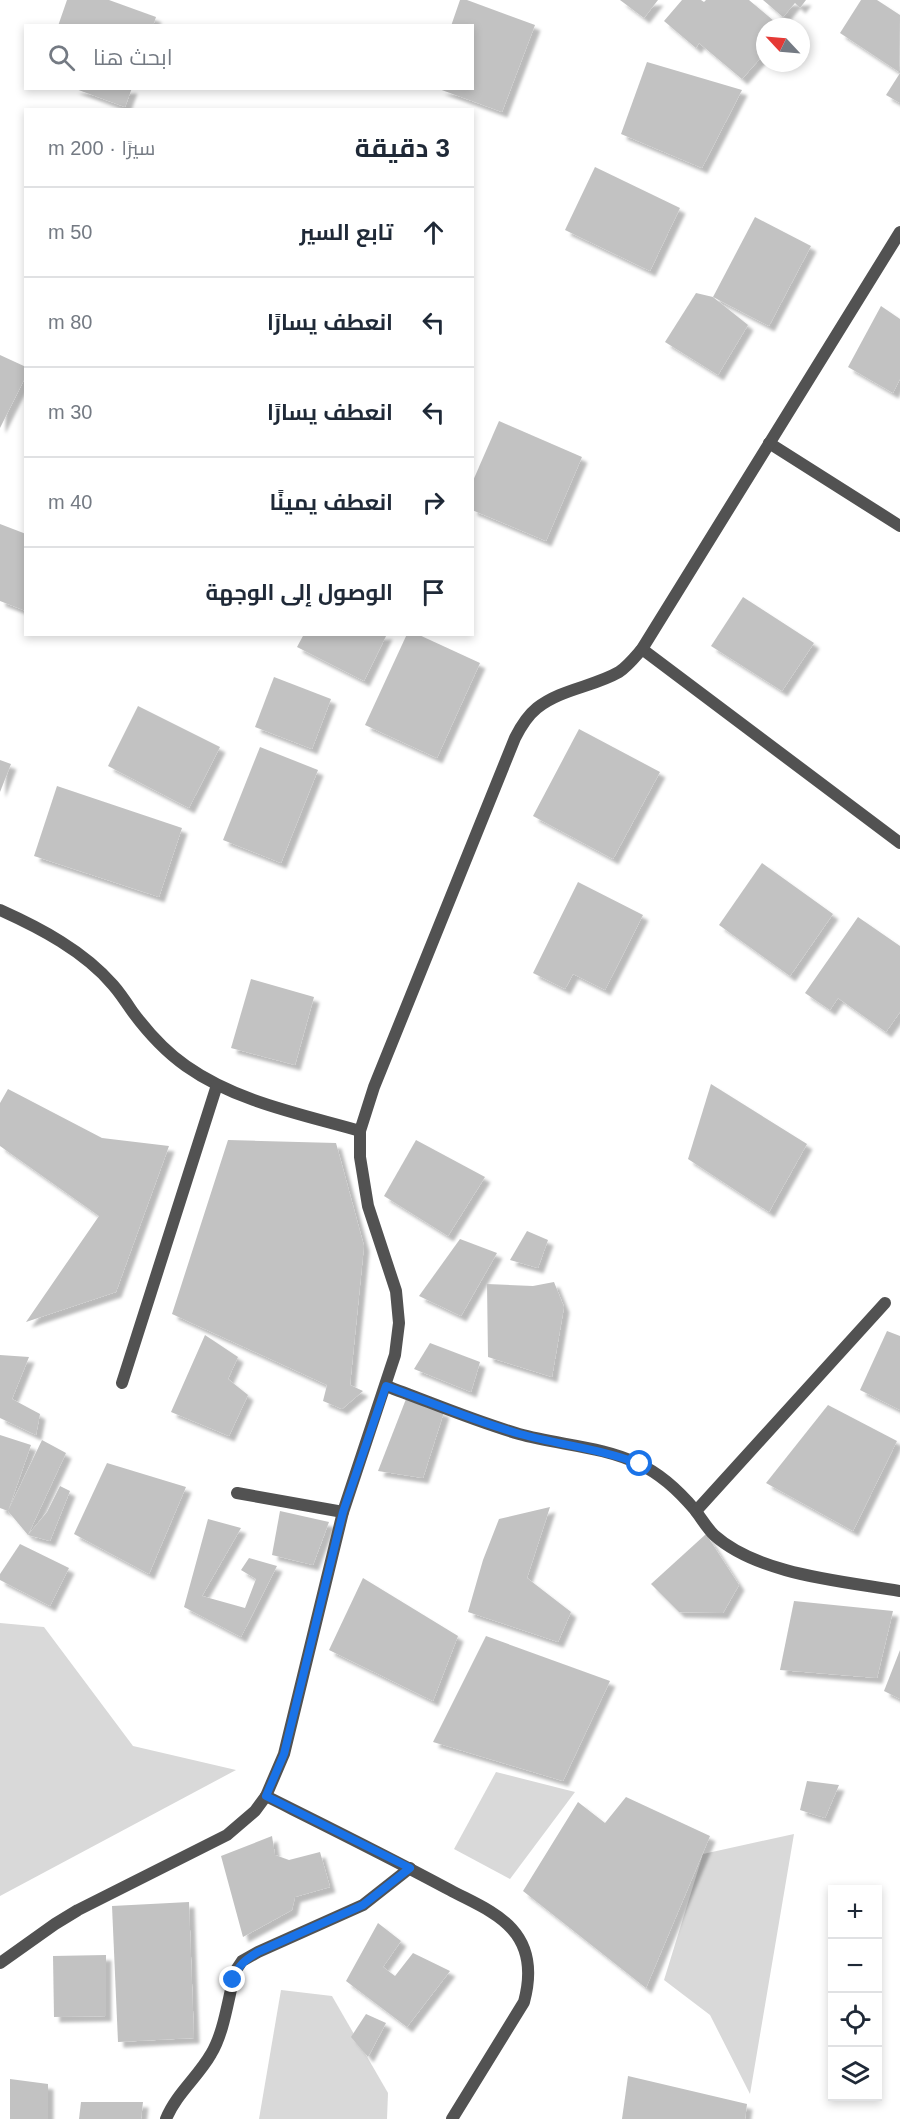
<!DOCTYPE html>
<html lang="ar">
<meta charset="utf-8">
<style>
body{margin:0;font-family:Arial,Cairo,sans-serif;background:#f2f2f3;color:#1f2937;direction:rtl}
.controls{position:absolute;right:18px;bottom:18px;display:grid;overflow:hidden;border-radius:0px;box-shadow:0 3px 9px #0003}
.controls button{width:54px;height:54px;display:grid;place-items:center;padding:0;border:0;border-bottom:2px solid #e0e1e3;background:#fff;color:#1f2937;font:30px sans-serif}
.compass{position:absolute;left:756px;top:18px;width:54px;height:54px;border-radius:50%;background:#fff;box-shadow:0 3px 9px #0003;rotate:296deg}
.stop{position:absolute;width:18px;height:18px;margin:-14px;border:4px solid #1a73e8;border-radius:50%;background:#fff}
.stop.end{background:#1a73e8;border-color:#fff;box-shadow:0 2px 6px #0008}
.list{margin:0;padding:0;list-style:none}
h2{display:flex;justify-content:space-between;align-items:center;height:78px;margin:0;padding:0 24px;font-size:26px}
h2 small{font-size:20px;font-weight:400;color:#747a83}
.list li{display:grid;grid-template-columns:39px 1fr auto;gap:18px;align-items:center;box-sizing:border-box;height:90px;padding:0 24px;border-top:2px solid #e0e1e3}
.list b{display:block;font-size:22px;white-space:nowrap}
.list em{font-size:20px;font-style:normal;color:#747a83}
.icon{flex:none;width:33px;height:33px;fill:none;stroke:currentColor;stroke-width:2;stroke-linecap:round;stroke-linejoin:round}
.map{position:relative;flex:none;width:900px;height:2119px;overflow:hidden;direction:ltr}
.search{position:absolute;background:#fff;box-shadow:0 3px 9px #0003;left:24px;top:24px;width:450px;height:66px;display:flex;align-items:center;gap:15px;box-sizing:border-box;padding:0 21px;border-radius:0px;color:#747a83;font-size:22px}
.panel{position:absolute;background:#fff;box-shadow:0 3px 9px #0003;left:24px;top:108px;width:450px;height:528px;border-radius:0px;direction:rtl}
.map>svg:first-child{display:block}
.green{fill:#d9d9d9}
.building{fill:#c2c2c2;filter:url(#shadow)}
.lines{fill:none;stroke-linecap:round;stroke-linejoin:round}
.street{stroke:#525252;stroke-width:12}
.route{stroke:#1a73e8;stroke-width:8}
</style>
<div class="map">
<svg width="900" height="2119" viewBox="0 0 900 2119">
<defs>
<filter id="shadow"><feDropShadow dx="5.5" dy="5.5" stdDeviation="1.5" flood-color="#0004"/></filter>
</defs>
<rect width="100%" height="100%" fill="#fff"/>
<g class="green">
<path d="M0,1623L44,1627L133,1746L236,1770L0,1896Z"/>
<path d="M496,1772L575,1792L510,1879L454,1849Z"/>
<path d="M794,1834L750,2094L710,2015L664,1980L703,1854Z"/>
<path d="M281,1990L332,1996L388,2093L387,2119H259Z"/>
</g>
<g class="building">
<path d="M67,0H109L156,17L153,26H58Z"/>
<path d="M460,0H467L535,25L502,112L439,89L472,88V26H451Z"/>
<path d="M620,0H658L644,18Z"/>
<path d="M682,0H701L704,2L706,0H749L781,27H765V53L742,79L699,43L696,48L664,21Z"/>
<path d="M763,0H806L800,8L795,3L783,17Z"/>
<path d="M861,0H877L900,15L899,72L840,33Z"/>
<path d="M647,62L742,90L702,168L621,134Z"/>
<path d="M900,73V103L886,95Z"/>
<path d="M73,88H132L125,107Z"/>
<path d="M595,167L680,208L650,271L565,230Z"/>
<path d="M755,217L811,246L769,326L713,297Z"/>
<path d="M696,293L713,297L748,325L718,375L665,342Z"/>
<path d="M881,306L900,319V379L893,393L848,367Z"/>
<path d="M0,355L26,367V376L0,428Z"/>
<path d="M499,421L582,457L546,541L472,510V483Z"/>
<path d="M0,524L26,534V611L0,601Z"/>
<path d="M743,597L814,643L782,691L711,646Z"/>
<path d="M304,634H387L364,681L297,647Z"/>
<path d="M407,634H417L480,663L437,758L365,725Z"/>
<path d="M274,677L331,699L312,749L255,727Z"/>
<path d="M138,706L220,747L189,808L108,766Z"/>
<path d="M579,729L660,772L613,859L533,816Z"/>
<path d="M260,747L318,770L281,863L223,840Z"/>
<path d="M0,760L11,764L0,792Z"/>
<path d="M57,786L182,828L159,897L34,856Z"/>
<path d="M762,863L833,914L790,976L719,925Z"/>
<path d="M578,882L643,915L605,990L573,974L565,989L533,973Z"/>
<path d="M858,917L900,946V1012L886,1032L838,998L830,1010L805,993Z"/>
<path d="M251,979L314,997L295,1065L231,1048Z"/>
<path d="M711,1084L807,1144L769,1212L688,1159Z"/>
<path d="M8,1089L102,1138L169,1146L116,1292L26,1322L99,1216L0,1146V1103Z"/>
<path d="M228,1140L336,1143L364,1246L350,1385L363,1391L342,1409L323,1401L327,1385L172,1314Z"/>
<path d="M416,1140L485,1177L448,1236L384,1196Z"/>
<path d="M527,1231L548,1240L538,1268L510,1260Z"/>
<path d="M460,1239L497,1253L461,1316L419,1296Z"/>
<path d="M554,1282L564,1307L552,1377L488,1357L487,1284L533,1286Z"/>
<path d="M887,1331L900,1336V1410L860,1390Z"/>
<path d="M205,1335L238,1357L228,1379L248,1395L229,1436L171,1412Z"/>
<path d="M430,1343L480,1362L471,1392L414,1369Z"/>
<path d="M0,1355L29,1357L12,1399L40,1414L36,1435L0,1418Z"/>
<path d="M406,1399L444,1412L423,1478L378,1471Z"/>
<path d="M828,1405L897,1441L853,1531L766,1483Z"/>
<path d="M0,1435L31,1445L8,1511L42,1440L66,1453L28,1535L47,1512L60,1486L70,1491L50,1541L28,1535L8,1511L0,1508Z"/>
<path d="M107,1463L186,1487L149,1574L74,1534Z"/>
<path d="M550,1507L527,1578L571,1612L558,1642L468,1612L483,1560L499,1519Z"/>
<path d="M280,1511L329,1522L313,1565L272,1555Z"/>
<path d="M208,1519L241,1528L202,1596L245,1608L256,1579L241,1570L249,1558L277,1566L241,1637L184,1607Z"/>
<path d="M706,1534L739,1585L723,1613L679,1612L651,1584Z"/>
<path d="M20,1544L69,1568L50,1606L0,1580V1574Z"/>
<path d="M363,1578L458,1636L433,1701L329,1650Z"/>
<path d="M794,1601L893,1611L877,1678L780,1670Z"/>
<path d="M486,1636L610,1681L563,1781L433,1742Z"/>
<path d="M900,1650V1699L884,1691Z"/>
<path d="M807,1781L839,1785L825,1818L800,1810Z"/>
<path d="M626,1797L710,1836L646,1988L523,1891L578,1802L605,1823Z"/>
<path d="M272,1836L275,1855L289,1860L320,1852L330,1887L295,1897L292,1910L243,1937L221,1856Z"/>
<path d="M189,1902L194,2038L118,2042L112,1906Z"/>
<path d="M378,1923L401,1941L383,1967L395,1976L413,1953L450,1971L407,2027L346,1981Z"/>
<path d="M106,1955V2016L54,2017L53,1956Z"/>
<path d="M366,2014L386,2023L368,2057L351,2037Z"/>
<path d="M628,2076L747,2104L745,2119H622Z"/>
<path d="M10,2079L48,2084V2119H10Z"/>
<path d="M81,2102H143L141,2119H79Z"/>
</g>
<g class="lines">
<g class="street">
<path d="M769,443L900,526"/>
<path d="M642,649L900,843"/>
<path d="M0,910C40,928 84,951 113,985C120,993 126,1002 132,1011C146,1030 166,1052 186,1066C237,1102 301,1114 360,1131"/>
<path d="M122,1383L217,1085"/>
<path d="M386,1386C430,1402 474,1421 519,1434C558,1445 602,1446 639,1464C661,1474 679,1491 695,1510C701,1518 707,1528 714,1535C759,1575 842,1581 900,1591"/>
<path d="M237,1493L343,1512"/>
<path d="M696,1511L885,1303"/>
<path d="M266,1796C328,1827 389,1857 450,1890C470,1901 496,1911 512,1929C530,1949 531,1976 524,2002L452,2119"/>
<path d="M0,1963L55,1924L78,1910L227,1835L255,1811L266,1796L284,1754L343,1512L395,1355L399,1323L396,1291L368,1206L360,1157V1131L374,1087L515,738C521,726 527,716 537,708C561,689 593,687 619,672C628,666 635,657 642,649L900,232"/>
<path d="M166,2119C176,2094 198,2077 211,2054C225,2031 228,1996 236,1970L242,1961L258,1952L363,1905L410,1868"/>
</g>
</g>
<g class="lines">
<path class="route" d="M233,1980C238,1965 245,1960 258,1952L363,1905L410,1868L266,1796L284,1754L343,1512L386,1386C430,1402 474,1421 520,1434C560,1445 602,1449 640,1464"/>
</g>
</svg>
<div class="controls">
<button>+</button>
<button>−</button>
<button><svg class="icon" aria-label="locate" viewBox="0 0 24 24"><circle cx="12" cy="12" r="6"/><path d="M12 2v4M12 18v4M2 12h4M18 12h4"/></svg></button>
<button><svg class="icon" aria-label="layers" viewBox="0 0 24 24"><path d="M12 4l9 5-9 5-9-5zM3 14l9 5 9-5"/></svg></button>
</div>
<svg class="compass" viewBox="-18 -18 36 36"><path d="M0-13l5 13h-10z" fill="#e53935"/><path d="M0 13l5-13h-10z" fill="#747a83"/></svg>
<div class="stop" style="left:640px;top:1464px"></div>
<div class="stop end" style="left:233px;top:1980px"></div>
<div class="search"><svg class="icon" aria-label="search" viewBox="0 0 24 24"><circle cx="10" cy="10" r="6"/><path d="M15 15l6 6"/></svg>ابحث هنا</div>
<section class="panel">
<h2>3 دقيقة<small>سيرًا · 200 m</small></h2>
<ul class="list">
<li><svg class="icon" aria-label="ahead" viewBox="0 0 24 24"><path d="M12 20V5M6 11l6-6 6 6"/></svg><div><b>تابع السير</b></div><em>50 m</em></li>
<li><svg class="icon" aria-label="left" viewBox="0 0 24 24"><path d="M17 20v-9H6M10 6l-5 5 5 5"/></svg><div><b>انعطف يسارًا</b></div><em>80 m</em></li>
<li><svg class="icon" aria-label="left" viewBox="0 0 24 24"><path d="M17 20v-9H6M10 6l-5 5 5 5"/></svg><div><b>انعطف يسارًا</b></div><em>30 m</em></li>
<li><svg class="icon" aria-label="right" viewBox="0 0 24 24"><path d="M7 20v-9h11M14 6l5 5-5 5"/></svg><div><b>انعطف يمينًا</b></div><em>40 m</em></li>
<li><svg class="icon" aria-label="arrive" viewBox="0 0 24 24"><path d="M6 21V4h12l-3 4 3 4H6"/></svg><div><b>الوصول إلى الوجهة</b></div></li>
</ul>
</section>
</div>
